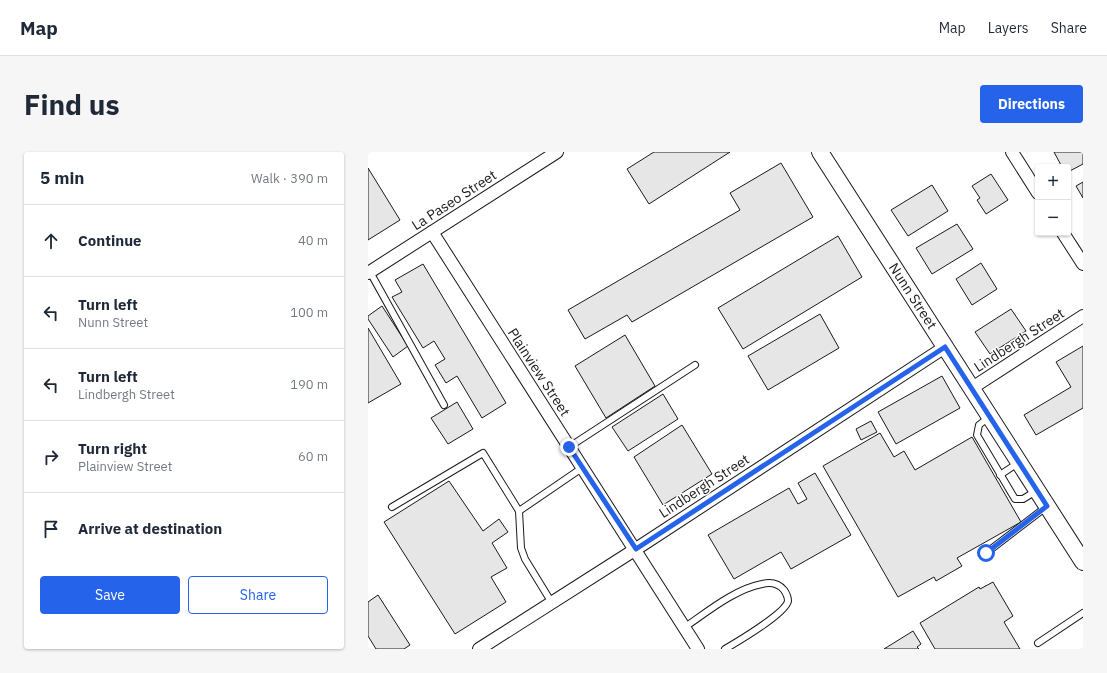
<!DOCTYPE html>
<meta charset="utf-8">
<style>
body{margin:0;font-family:"IBM Plex Sans",sans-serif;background:#f6f6f7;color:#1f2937}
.controls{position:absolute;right:12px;top:12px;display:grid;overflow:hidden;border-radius:4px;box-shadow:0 1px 3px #0004}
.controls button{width:36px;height:36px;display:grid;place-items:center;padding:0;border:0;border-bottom:1px solid #e0e1e3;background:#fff;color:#1f2937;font:20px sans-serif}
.stop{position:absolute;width:12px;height:12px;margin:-9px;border:3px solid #2563eb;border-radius:50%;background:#fff}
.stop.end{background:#2563eb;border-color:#fff;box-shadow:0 1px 4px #0008}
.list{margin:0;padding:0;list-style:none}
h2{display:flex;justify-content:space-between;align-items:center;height:52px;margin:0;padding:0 16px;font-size:17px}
h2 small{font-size:13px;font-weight:400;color:#747a83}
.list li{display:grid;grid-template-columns:26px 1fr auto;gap:12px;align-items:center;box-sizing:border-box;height:72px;padding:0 16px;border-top:1px solid #e0e1e3}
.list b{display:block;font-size:15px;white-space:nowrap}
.list p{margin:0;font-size:13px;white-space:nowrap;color:#747a83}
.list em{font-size:13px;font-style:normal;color:#747a83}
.actions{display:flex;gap:8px;padding:12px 16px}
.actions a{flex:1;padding:9px 0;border:1px solid #2563eb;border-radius:4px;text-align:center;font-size:14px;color:#2563eb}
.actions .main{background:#2563eb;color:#fff}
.icon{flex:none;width:22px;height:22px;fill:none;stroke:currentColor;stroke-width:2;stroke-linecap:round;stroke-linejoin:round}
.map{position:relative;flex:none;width:715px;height:497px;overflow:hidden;border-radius:4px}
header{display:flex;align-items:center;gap:24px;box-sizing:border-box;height:56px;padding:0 20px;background:#fff;border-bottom:1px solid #e0e1e3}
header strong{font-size:19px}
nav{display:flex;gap:22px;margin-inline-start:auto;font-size:14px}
.intro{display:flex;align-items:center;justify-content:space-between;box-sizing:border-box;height:96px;padding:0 24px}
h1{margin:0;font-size:28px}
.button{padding:10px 18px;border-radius:4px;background:#2563eb;color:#fff;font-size:14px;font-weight:700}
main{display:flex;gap:24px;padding:0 24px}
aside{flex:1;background:#fff;border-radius:4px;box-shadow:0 1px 3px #0004}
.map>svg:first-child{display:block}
.building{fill:#e6e6e6;stroke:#1a1a1a}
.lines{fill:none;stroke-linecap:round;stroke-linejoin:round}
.lane-casing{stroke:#1a1a1a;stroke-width:8}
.street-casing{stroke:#1a1a1a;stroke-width:14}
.secondary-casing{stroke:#1a1a1a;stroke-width:18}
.lane{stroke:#fff;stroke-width:6}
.street{stroke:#fff;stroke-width:12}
.secondary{stroke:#fff;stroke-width:16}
.route{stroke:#2563eb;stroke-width:5}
.labels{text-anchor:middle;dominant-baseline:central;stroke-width:3;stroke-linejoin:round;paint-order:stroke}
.street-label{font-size:14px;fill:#1a1a1a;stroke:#fff}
</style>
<header>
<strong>Map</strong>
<nav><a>Map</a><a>Layers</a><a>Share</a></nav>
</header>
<div class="intro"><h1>Find us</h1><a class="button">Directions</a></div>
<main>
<aside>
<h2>5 min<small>Walk · 390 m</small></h2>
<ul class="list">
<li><svg class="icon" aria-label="ahead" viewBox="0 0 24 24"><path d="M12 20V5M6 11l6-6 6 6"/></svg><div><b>Continue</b></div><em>40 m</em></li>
<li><svg class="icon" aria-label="left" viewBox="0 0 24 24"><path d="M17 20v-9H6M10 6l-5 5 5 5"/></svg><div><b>Turn left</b><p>Nunn Street</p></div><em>100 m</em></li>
<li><svg class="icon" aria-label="left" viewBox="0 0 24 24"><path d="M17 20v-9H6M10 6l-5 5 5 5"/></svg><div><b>Turn left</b><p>Lindbergh Street</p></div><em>190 m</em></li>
<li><svg class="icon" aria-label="right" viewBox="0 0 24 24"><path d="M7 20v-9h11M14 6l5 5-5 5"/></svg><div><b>Turn right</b><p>Plainview Street</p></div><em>60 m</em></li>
<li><svg class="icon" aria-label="arrive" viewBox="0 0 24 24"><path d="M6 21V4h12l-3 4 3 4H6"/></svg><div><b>Arrive at destination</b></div></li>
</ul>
<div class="actions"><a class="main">Save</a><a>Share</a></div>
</aside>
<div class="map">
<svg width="715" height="497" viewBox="0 0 715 497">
<rect width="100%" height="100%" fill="#fff"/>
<g class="building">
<path d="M286,0H362L281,52L259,17Z"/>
<path d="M686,0H715V12L700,20V15H694Z"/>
<path d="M413,11L445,65L264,170L259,163L217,187L200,158L372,58L362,41Z"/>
<path d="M0,16L32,68L0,88Z"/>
<path d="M623,22L640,48L618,62L609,48L612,46L604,34Z"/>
<path d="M715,30V46L708,34Z"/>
<path d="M564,33L580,59L540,84L523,58Z"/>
<path d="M589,72L605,97L564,122L548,96Z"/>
<path d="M470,84L494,125L375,197L350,156Z"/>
<path d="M613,111L629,137L604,153L588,127Z"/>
<path d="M55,112L138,251L114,266L89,224L78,231L67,213L77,207L66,189L55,196L24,145L34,140L27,128Z"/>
<path d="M14,154L40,194L25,205L0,167V164Z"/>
<path d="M643,157L658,179L622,202L607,180Z"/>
<path d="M452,162L471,196L400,238L380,204Z"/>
<path d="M0,176L33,232L0,251Z"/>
<path d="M257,183L287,234L238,266L207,214Z"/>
<path d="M715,194V256L668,283L656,263L703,235L688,210Z"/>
<path d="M574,224L592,256L528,292L510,260Z"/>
<path d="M295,242L310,267L260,299L244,275Z"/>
<path d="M89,250L105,277L80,292L63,266Z"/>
<path d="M503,269L509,280L493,288L488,277Z"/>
<path d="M314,273L344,322L295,353L266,305Z"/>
<path d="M512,281L526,305L536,299L547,318L604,285L653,370L589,406L594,414L568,429L566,425L530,445L455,314Z"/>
<path d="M447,321L483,383L423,417L413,400L366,427L340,383L421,336L430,352L439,347L430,331Z"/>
<path d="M81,329L115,379L131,367L140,380L124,391L139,416L123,425L138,450L87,482L16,370Z"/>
<path d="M625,430L645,464L636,470L652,497H567L552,471L611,435L612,437Z"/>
<path d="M10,443L42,493L36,497H8L0,484V450Z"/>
<path d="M545,479L553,492L549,495L551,497H516Z"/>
</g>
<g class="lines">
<defs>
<g id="lane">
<path d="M2,120L76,253"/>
<path d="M621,265L611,273L609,283L644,342L647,347H655L668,339"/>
<path d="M201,295L327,213"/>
<path d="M632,323L650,311"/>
<path d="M24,355L115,301L151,359L153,396L157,407L184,451"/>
<path d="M151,359L214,316"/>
<path d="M618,401L678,355"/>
<path d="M317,475C339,460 367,437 394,432C402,430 410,431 416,438C418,441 420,445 420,449C418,461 369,490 357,497"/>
<path d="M670,491L715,461"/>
</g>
<g id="street">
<path d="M644,0L670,41"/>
<path d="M64,80L330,497"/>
<path d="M695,81L715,112"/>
<path d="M0,121L189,0"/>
<path d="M604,236L715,164"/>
<path d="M111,497L268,397L577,195"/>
</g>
<path id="secondary" d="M452,0L715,410"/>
</defs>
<use href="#lane" class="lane-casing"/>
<use href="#street" class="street-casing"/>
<use href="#secondary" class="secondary-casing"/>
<use href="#lane" class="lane"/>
<use href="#street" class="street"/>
<use href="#secondary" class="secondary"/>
</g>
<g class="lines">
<path class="route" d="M201,295L268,397L577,195L679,354L618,401"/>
</g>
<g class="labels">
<g class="street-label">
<text transform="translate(86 48) rotate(-33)">La Paseo Street</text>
<text transform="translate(545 144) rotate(57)">Nunn Street</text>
<text transform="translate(651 188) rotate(-33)">Lindbergh Street</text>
<text transform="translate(171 220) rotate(57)">Plainview Street</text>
<text transform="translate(336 334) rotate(-33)">Lindbergh Street</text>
</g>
</g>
</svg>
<div class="controls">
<button>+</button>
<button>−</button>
</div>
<div class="stop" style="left:618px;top:401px"></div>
<div class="stop end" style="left:201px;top:295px"></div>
</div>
</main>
